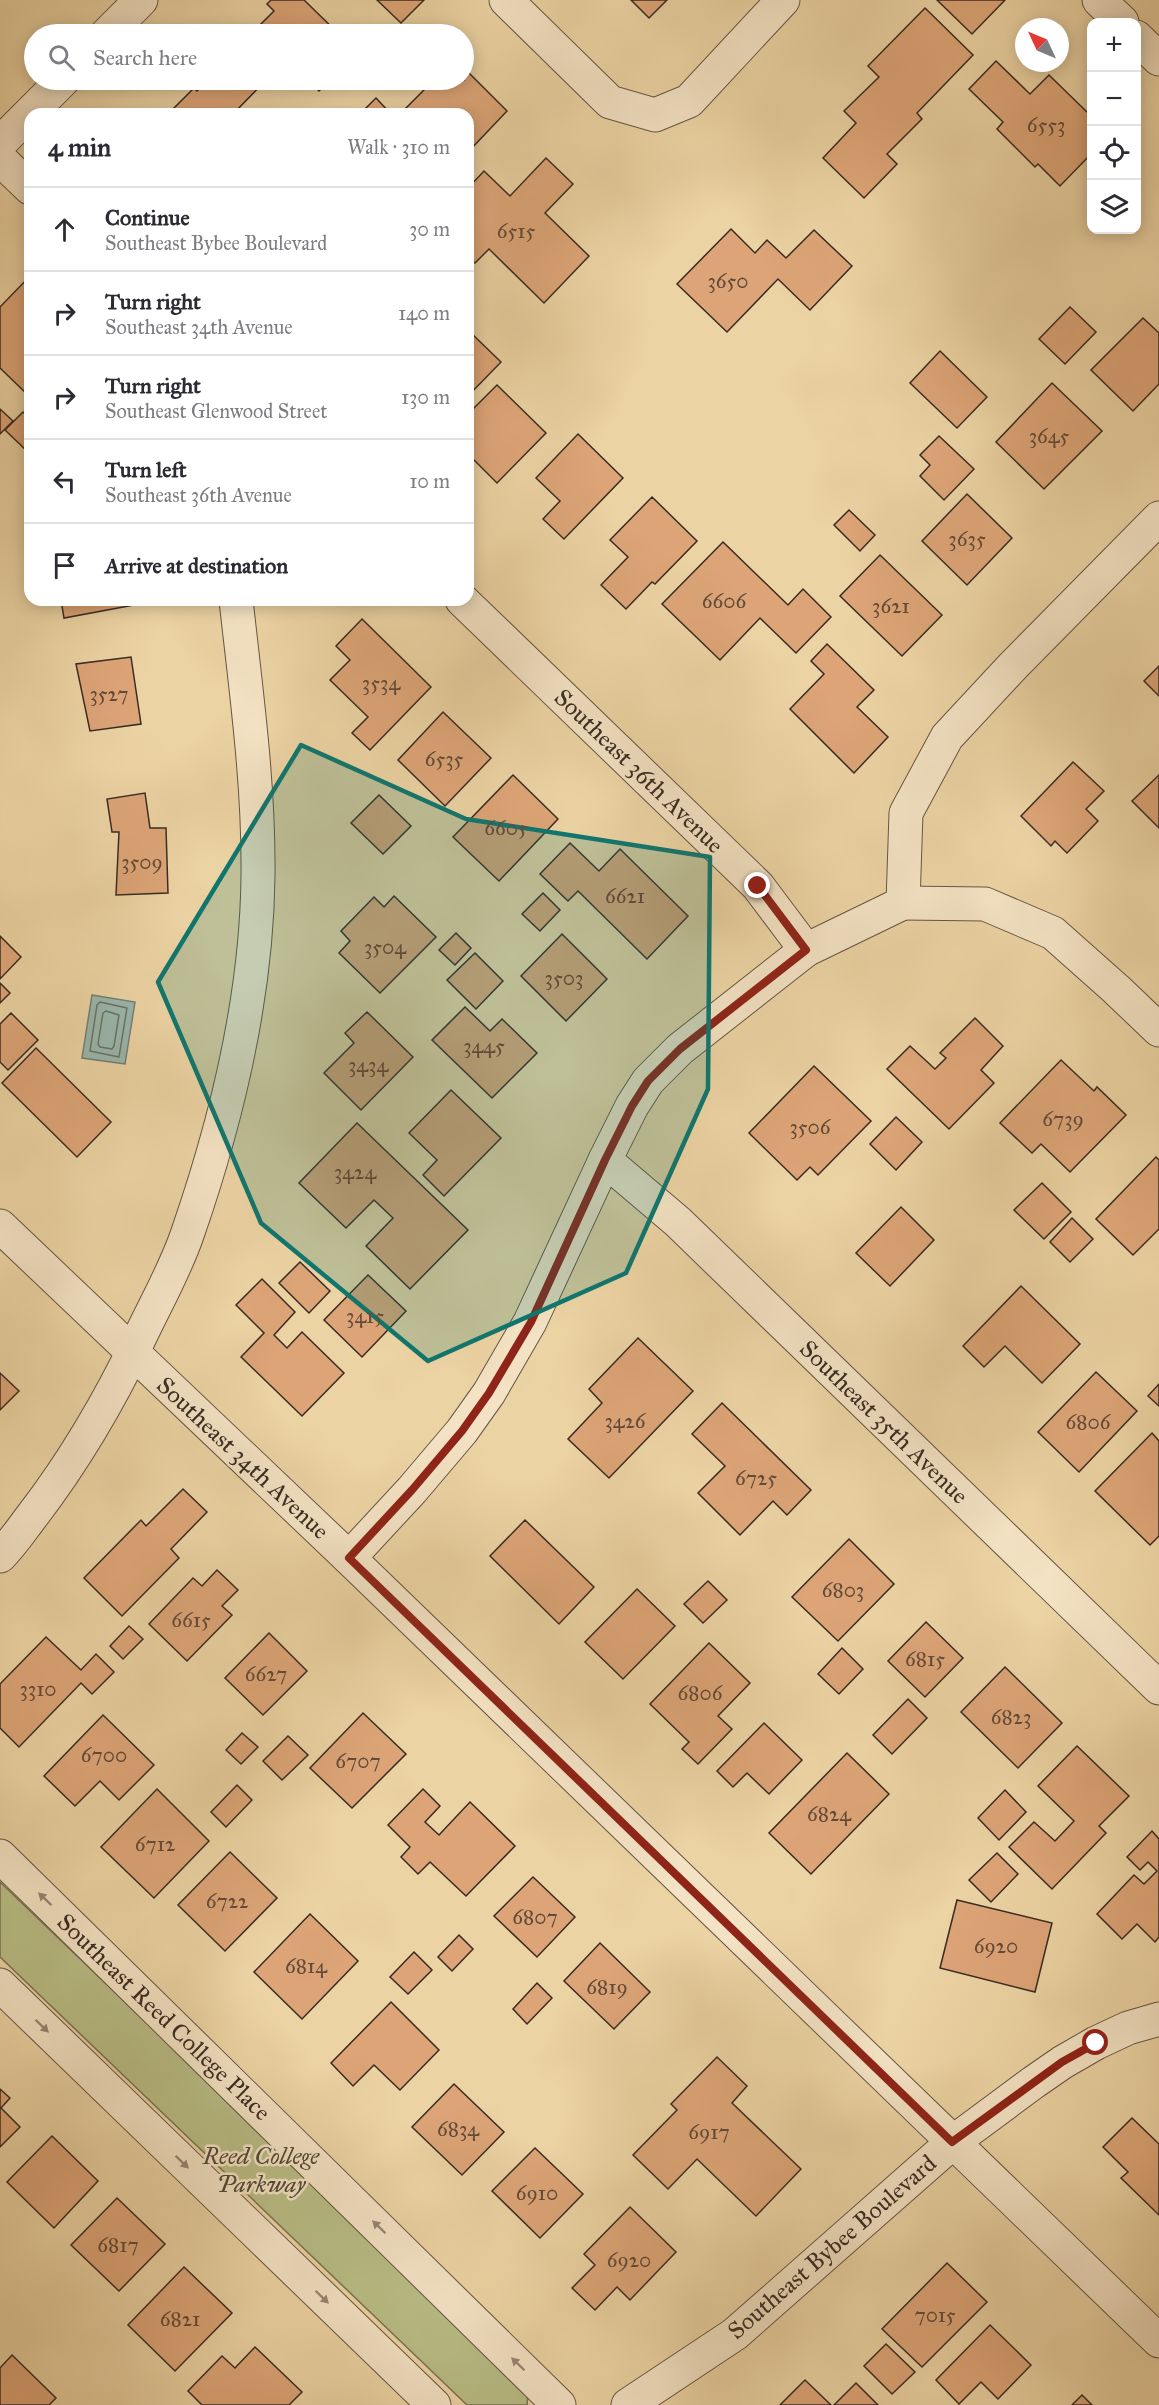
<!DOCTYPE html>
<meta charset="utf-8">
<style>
body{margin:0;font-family:"IM FELL Great Primer",serif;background:#f2f2f3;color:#2b2b33}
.controls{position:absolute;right:18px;top:18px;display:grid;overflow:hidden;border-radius:12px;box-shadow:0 3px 15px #0003}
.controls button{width:54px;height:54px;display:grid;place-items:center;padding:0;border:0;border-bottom:2px solid #e1e1e2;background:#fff;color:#2b2b33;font:30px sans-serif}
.compass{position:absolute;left:1015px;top:18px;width:54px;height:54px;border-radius:50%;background:#fff;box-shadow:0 3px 15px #0003;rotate:314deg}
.stop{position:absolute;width:18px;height:18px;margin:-14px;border:4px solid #8f2418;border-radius:50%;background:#fff}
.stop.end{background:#8f2418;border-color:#fff;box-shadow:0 2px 6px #0008}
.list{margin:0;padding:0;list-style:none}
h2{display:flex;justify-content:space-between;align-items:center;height:78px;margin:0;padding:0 24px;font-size:26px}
h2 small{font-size:20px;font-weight:400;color:#7c7c81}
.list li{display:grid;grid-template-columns:39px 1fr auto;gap:18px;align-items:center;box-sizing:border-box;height:84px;padding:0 24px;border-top:2px solid #e1e1e2}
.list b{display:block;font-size:22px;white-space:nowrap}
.list p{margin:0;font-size:20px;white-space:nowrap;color:#7c7c81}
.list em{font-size:20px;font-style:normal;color:#7c7c81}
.icon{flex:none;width:33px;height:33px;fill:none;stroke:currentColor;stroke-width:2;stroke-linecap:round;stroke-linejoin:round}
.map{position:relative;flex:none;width:1159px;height:2405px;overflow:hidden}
.search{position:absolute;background:#fff;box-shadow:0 3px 15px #0003;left:24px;top:24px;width:450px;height:66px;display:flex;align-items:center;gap:15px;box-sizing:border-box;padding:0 21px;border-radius:33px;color:#7c7c81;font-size:22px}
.panel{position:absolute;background:#fff;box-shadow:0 3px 15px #0003;left:24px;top:108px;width:450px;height:498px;border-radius:18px}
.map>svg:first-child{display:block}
.green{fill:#b8bc85;stroke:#787454;stroke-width:1.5}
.water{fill:#99b7ac;stroke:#737f76;stroke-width:1.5}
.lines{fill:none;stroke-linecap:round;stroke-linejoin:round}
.shore{stroke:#697168;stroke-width:1.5}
.building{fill:#dda577;stroke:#392b24;stroke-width:1.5}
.street-casing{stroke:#654;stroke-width:35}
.street{stroke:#f3e2c3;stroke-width:33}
.oneway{fill:#968674}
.route{stroke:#8f2418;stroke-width:8}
.marked{fill:#0f766e;fill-opacity:0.2;stroke:#0f766e;stroke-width:4.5;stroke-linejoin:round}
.labels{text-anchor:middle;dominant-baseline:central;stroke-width:5;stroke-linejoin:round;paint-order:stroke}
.number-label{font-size:21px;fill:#624a39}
.street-label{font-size:24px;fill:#392b24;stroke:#f3e2c3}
.park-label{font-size:24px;font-style:italic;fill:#524837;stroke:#f3e2c3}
</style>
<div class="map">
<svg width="1159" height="2405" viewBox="0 0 1159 2405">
<rect width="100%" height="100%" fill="#ecd3a3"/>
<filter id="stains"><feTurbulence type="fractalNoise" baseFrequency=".00333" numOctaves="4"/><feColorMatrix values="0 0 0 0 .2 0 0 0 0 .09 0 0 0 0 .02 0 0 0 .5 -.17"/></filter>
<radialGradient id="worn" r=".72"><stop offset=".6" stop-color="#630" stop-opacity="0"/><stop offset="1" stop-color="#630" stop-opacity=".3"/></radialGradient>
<path class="green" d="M0,1882L522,2383L528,2395L527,2405H467L0,1957Z"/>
<path class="water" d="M92,995L135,1002L125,1064L82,1058Z"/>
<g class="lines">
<g class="shore">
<path d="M100,1002L127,1008L119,1057L90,1051L97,1005Z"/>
<path d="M106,1011L119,1015L114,1046L112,1049L100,1047L98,1044L103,1013Z"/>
</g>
</g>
<g class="building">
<path d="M271,0H304L339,34H262L256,29L274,11L267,4Z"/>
<path d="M377,0H424L401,23Z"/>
<path d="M631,0H667L649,18Z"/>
<path d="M937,0H1005L972,34Z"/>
<path d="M925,8L973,55L917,113L922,119L887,154L897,164L864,198L823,158L856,123L844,111L879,77L868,66Z"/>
<path d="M996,61L1030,94L1049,75L1088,113L1092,109V153L1060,186L1038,164L1035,167L997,129L1003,122L969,89Z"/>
<path d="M464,68L507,111L468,152V114H400L434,80H464Z"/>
<path d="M209,80H266L233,114H168L194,88L197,91Z"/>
<path d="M308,80H330L319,91Z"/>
<path d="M376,98L391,114H360Z"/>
<path d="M546,158L573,184L545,213L589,256L544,303L489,249L475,263L468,257V188L484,171L510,196Z"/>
<path d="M731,229L755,253L767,240L786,258L814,230L852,266L810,310L778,279L727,332L677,284Z"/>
<path d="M30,276V397L0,368V307Z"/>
<path d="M1070,307L1096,332L1065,364L1039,339Z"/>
<path d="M1143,318L1159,333V384L1133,411L1091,370Z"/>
<path d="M471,333L501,362L468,396V336Z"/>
<path d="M940,351L987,397L957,428L910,383Z"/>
<path d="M1052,383L1102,431L1044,489L996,442Z"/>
<path d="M497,385L546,433L497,483L468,454V414Z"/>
<path d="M0,409L13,421L0,434Z"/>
<path d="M23,412L30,419V454L5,430Z"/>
<path d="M578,434L623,478L564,539L543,519L560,501L536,478Z"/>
<path d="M939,436L974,469L944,500L920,476L930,465L920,455Z"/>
<path d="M967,494L1012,538L967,585L922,541Z"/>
<path d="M652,497L697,541L655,584L652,582L626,609L601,585L628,557L610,540Z"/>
<path d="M849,510L875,535L860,551L834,525Z"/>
<path d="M723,542L788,605L803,589L831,617L796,653L760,618L720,660L662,604Z"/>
<path d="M880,555L942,615L902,656L840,596Z"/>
<path d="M61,600H144L145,603L64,618Z"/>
<path d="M362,619L431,687L370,750L352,733L368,717L330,680L350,660L336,646Z"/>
<path d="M827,644L874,690L857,707L888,737L854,773L790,709L824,674L811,661Z"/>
<path d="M131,657L141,724L90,731L76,664Z"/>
<path d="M1159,666V696L1144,681Z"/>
<path d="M443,712L491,758L445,806L398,760Z"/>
<path d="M1073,762L1104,791L1086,809L1098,821L1067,853L1055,841L1051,846L1021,816Z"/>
<path d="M513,775L558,819L499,881L453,837Z"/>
<path d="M1159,775V828L1132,801Z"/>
<path d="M145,793L150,828H166L168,893L116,895L119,832H112L107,799Z"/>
<path d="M379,795L411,826L383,854L351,823Z"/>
<path d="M570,843L599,871L620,849L688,916L647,959L578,891L568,901L540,874Z"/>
<path d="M543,893L560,910L540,931L522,914Z"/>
<path d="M394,896L436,937L380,993L339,953L350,941L341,931L374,897L384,907Z"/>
<path d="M456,933L471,948L455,965L439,950Z"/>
<path d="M562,934L607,979L566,1021L521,976Z"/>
<path d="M0,936L21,957L0,979Z"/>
<path d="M475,953L503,981L476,1009L447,980Z"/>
<path d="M0,983L10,993L0,1003Z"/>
<path d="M465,1007L490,1031L502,1019L537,1053L492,1098L432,1040Z"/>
<path d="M367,1012L413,1057L361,1110L324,1073L354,1043L345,1033Z"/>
<path d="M11,1013L38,1040L8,1070L0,1062V1024Z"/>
<path d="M975,1018L1003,1046L981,1070L994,1083L949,1129L887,1069L910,1046L935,1069L946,1058L940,1053Z"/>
<path d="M36,1048L111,1122L77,1157L2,1083Z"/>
<path d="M1061,1060L1094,1091L1097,1087L1126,1115L1070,1172L1041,1144L1032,1153L1000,1123Z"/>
<path d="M814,1066L871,1121L818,1175L810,1167L797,1180L749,1133Z"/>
<path d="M451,1090L501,1138L444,1196L423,1175L437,1160L409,1133Z"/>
<path d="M896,1117L922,1142L896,1170L870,1144Z"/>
<path d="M357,1123L468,1230L410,1289L366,1246L393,1218L374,1200L346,1228L299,1183Z"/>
<path d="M1156,1157L1159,1160V1229L1133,1255L1096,1219Z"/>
<path d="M1042,1183L1071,1212L1044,1239L1014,1210Z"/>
<path d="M901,1207L934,1240L890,1286L856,1253Z"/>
<path d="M1072,1218L1093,1239L1070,1262L1050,1242Z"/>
<path d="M300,1262L330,1291L309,1313L279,1283Z"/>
<path d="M368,1275L406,1311L362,1357L324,1320Z"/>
<path d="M262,1279L295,1312L274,1335L287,1348L302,1332L344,1373L302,1416L241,1357L264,1333L236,1305Z"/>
<path d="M1021,1286L1080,1344L1042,1383L1005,1346L984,1367L963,1346Z"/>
<path d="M638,1338L693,1391L609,1478L568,1439L602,1403L589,1389Z"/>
<path d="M1096,1372L1137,1411L1079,1472L1038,1432Z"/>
<path d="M0,1373L19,1391L0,1410Z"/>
<path d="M1159,1384V1406L1148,1396Z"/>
<path d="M722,1403L811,1490L787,1515L773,1501L740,1535L698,1493L725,1466L692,1434Z"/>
<path d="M1152,1433L1159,1441V1536L1150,1545L1095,1491Z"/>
<path d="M183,1489L207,1512L171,1549L179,1558L122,1616L84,1578L141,1520L146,1526Z"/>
<path d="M525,1520L594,1587L559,1624L490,1556Z"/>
<path d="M849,1539L894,1584L838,1641L792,1597Z"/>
<path d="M217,1570L238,1590L222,1606L232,1615L187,1661L149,1624L193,1578L202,1586Z"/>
<path d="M708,1581L727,1600L703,1623L684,1604Z"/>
<path d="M637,1589L675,1626L623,1679L585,1642Z"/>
<path d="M926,1622L963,1658L925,1697L888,1661Z"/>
<path d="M129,1626L143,1639L123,1659L110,1646Z"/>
<path d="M269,1633L307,1671L263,1715L225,1678Z"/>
<path d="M46,1637L81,1670L96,1654L114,1672L92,1694L81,1683L19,1747L0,1728V1684Z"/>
<path d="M709,1643L750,1683L718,1716L732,1729L698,1764L682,1749L689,1742L650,1704Z"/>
<path d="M842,1648L863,1669L839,1694L818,1674Z"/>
<path d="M1005,1667L1062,1723L1018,1768L961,1712Z"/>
<path d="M908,1699L927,1718L892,1754L873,1735Z"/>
<path d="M363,1713L406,1754L352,1808L310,1768Z"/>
<path d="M103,1715L154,1765L119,1800L100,1781L75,1806L44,1776Z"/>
<path d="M764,1723L802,1760L769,1794L747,1773L733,1787L717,1771Z"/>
<path d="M242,1733L258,1747L241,1764L226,1750Z"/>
<path d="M288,1736L308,1755L282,1780L263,1761Z"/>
<path d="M1077,1746L1129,1796L1099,1826L1106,1833L1052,1889L1009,1847L1034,1822L1055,1841L1074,1821L1038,1786Z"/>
<path d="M847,1753L889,1794L811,1874L769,1833Z"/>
<path d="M237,1785L252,1800L226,1827L211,1812Z"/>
<path d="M157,1789L209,1841L154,1898L101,1847Z"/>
<path d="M423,1789L440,1806L425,1822L439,1835L470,1802L515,1846L466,1896L430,1862L418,1874L401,1857L410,1847L388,1825Z"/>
<path d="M1005,1790L1026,1812L999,1840L978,1818Z"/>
<path d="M1152,1831L1159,1839V1937L1155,1942L1137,1924L1122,1939L1097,1914L1134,1875L1144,1884L1157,1871L1148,1862L1140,1870L1127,1857Z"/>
<path d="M230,1852L277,1898L225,1951L178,1905Z"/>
<path d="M997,1853L1018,1874L991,1902L969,1880Z"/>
<path d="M533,1877L575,1917L537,1957L494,1916Z"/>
<path d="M957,1900L1052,1923L1035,1992L940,1968Z"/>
<path d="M310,1914L358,1961L302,2019L254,1972Z"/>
<path d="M459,1935L473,1949L452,1971L438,1957Z"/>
<path d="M600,1943L650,1992L614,2029L564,1981Z"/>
<path d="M414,1952L432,1970L408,1994L390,1977Z"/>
<path d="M537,1983L552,1998L527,2024L513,2009Z"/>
<path d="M391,2002L439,2050L400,2090L374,2065L353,2086L331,2063Z"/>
<path d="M717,2057L747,2086L732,2103L801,2169L756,2216L697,2159L668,2189L633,2155L677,2110L671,2104Z"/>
<path d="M454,2084L504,2132L462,2175L412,2127Z"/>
<path d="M0,2089L10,2098L1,2108L20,2127L0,2147Z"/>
<path d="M1132,2118L1159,2144V2215L1121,2178L1128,2172L1103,2147Z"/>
<path d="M52,2136L98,2181L54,2228L7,2182Z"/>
<path d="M535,2148L583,2194L540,2238L492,2191Z"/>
<path d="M117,2198L165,2244L119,2291L71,2245Z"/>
<path d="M630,2207L676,2252L630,2300L617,2287L595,2310L572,2288L595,2265L584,2254Z"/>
<path d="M947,2263L987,2302L922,2367L882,2329Z"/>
<path d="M184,2267L232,2313L175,2371L128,2325Z"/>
<path d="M990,2325L1031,2365L998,2399L981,2382L959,2404L936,2380Z"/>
<path d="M886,2344L915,2372L892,2394L864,2366Z"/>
<path d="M255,2347L302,2392L289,2405H202L188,2391L222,2356L235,2368Z"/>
<path d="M12,2355L56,2398L49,2405H0V2368Z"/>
<path d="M805,2380L831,2405H780Z"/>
<path d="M856,2383L878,2405H834Z"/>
<path d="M1082,2395L1092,2405H1072Z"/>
</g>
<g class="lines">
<defs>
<g id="street">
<path d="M506,0L610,102L655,115L689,101L783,0"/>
<path d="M1099,0L1122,22"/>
<path d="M107,34L141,0"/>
<path d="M1136,37L1159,59"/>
<path d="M0,143L63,80"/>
<path d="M0,159L30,188"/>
<path d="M462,600L758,886L806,950"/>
<path d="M903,903L985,904L1053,933L1116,989L1159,1030"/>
<path d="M605,1160L678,1222L1159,1688"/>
<path d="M0,1226L349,1558L1159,2341"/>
<path d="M0,1556C12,1544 22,1529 32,1516C75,1460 110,1400 140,1337C156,1303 175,1270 187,1235C227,1120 257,997 258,875C259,783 246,691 236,600"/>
<path d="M349,1558L412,1490L462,1431L489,1393L530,1322L605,1160L632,1106L648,1081L680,1049L806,950L903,903L906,813L947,737L1013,666L1159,518"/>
<path d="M0,1856L559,2405"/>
<path d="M0,1985L434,2405"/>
<path d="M628,2405L735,2334L953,2142L1034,2082L1063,2062L1096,2043L1128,2028L1159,2019"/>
</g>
</defs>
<use href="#street" class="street-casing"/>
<use href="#street" class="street"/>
</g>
<defs><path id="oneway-solid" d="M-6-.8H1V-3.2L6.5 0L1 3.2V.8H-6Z" transform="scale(1.5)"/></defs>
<g class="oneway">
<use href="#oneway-solid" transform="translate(45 1899) rotate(-136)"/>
<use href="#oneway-solid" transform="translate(42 2026) rotate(44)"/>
<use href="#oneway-solid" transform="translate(182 2162) rotate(44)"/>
<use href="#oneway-solid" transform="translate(379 2227) rotate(-136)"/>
<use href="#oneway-solid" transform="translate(322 2297) rotate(44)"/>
<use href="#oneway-solid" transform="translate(518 2364) rotate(-136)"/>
</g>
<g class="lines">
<path class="route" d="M758,886L806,950L680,1049L648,1081L632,1106L605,1160L531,1322L489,1393L462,1431L412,1490L349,1558L952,2142L1062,2062L1096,2043"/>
</g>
<path class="marked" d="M301,745L466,819L710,857L708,1089L626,1273L428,1361L261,1223L158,982Z"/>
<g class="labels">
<g class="number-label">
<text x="1046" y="125">6553</text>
<text x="516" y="231">6515</text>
<text x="728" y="281">3650</text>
<text x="1049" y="436">3645</text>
<text x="967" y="539">3635</text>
<text x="724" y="601">6606</text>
<text x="891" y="606">3621</text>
<text x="381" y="683">3534</text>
<text x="109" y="694">3527</text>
<text x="444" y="759">6535</text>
<text x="506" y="828">6605</text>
<text x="142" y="862">3509</text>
<text x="625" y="896">6621</text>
<text x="385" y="947">3504</text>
<text x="564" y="978">3503</text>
<text x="484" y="1046">3445</text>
<text x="368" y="1065">3434</text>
<text x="1063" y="1119">6739</text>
<text x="810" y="1127">3506</text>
<text x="355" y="1172">3424</text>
<text x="365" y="1316">3415</text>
<text x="625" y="1421">3426</text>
<text x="1088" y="1422">6806</text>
<text x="756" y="1478">6725</text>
<text x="843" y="1590">6803</text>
<text x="191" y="1620">6615</text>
<text x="925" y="1659">6815</text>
<text x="266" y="1674">6627</text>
<text x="38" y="1689">3310</text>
<text x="700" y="1693">6806</text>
<text x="1011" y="1717">6823</text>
<text x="104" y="1755">6700</text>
<text x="358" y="1761">6707</text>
<text x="829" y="1814">6824</text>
<text x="155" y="1844">6712</text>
<text x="227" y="1901">6722</text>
<text x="535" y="1917">6807</text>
<text x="996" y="1946">6920</text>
<text x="306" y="1966">6814</text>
<text x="607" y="1987">6819</text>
<text x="458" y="2129">6834</text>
<text x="709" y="2132">6917</text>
<text x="537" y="2193">6910</text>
<text x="118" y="2245">6817</text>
<text x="629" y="2260">6920</text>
<text x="935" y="2315">7015</text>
<text x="180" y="2319">6821</text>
</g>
<g class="street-label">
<text transform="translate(639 771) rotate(44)">Southeast 36th Avenue</text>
<text transform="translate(884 1422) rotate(44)">Southeast 35th Avenue</text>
<text transform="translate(243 1458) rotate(43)">Southeast 34th Avenue</text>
<text transform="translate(164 2017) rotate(44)">Southeast Reed College Place</text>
<text transform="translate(832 2247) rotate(-41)">Southeast Bybee Boulevard</text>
</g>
<g class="park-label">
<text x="261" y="2156">Reed College<tspan x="261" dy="28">Parkway</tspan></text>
</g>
</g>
<rect width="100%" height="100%" filter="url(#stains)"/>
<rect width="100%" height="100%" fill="url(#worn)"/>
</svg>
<div class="controls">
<button>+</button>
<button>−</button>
<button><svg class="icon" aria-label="locate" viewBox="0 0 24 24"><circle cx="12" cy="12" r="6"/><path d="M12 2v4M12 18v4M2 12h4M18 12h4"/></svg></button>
<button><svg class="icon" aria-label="layers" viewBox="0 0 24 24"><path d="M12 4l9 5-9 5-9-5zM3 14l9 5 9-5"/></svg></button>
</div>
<svg class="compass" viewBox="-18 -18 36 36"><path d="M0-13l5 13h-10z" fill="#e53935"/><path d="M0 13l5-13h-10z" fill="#7c7c81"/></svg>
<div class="stop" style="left:1096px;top:2043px"></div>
<div class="stop end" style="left:758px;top:886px"></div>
<div class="search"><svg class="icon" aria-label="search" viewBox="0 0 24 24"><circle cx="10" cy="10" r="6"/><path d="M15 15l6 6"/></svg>Search here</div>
<section class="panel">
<h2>4 min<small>Walk · 310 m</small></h2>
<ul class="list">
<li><svg class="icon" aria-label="ahead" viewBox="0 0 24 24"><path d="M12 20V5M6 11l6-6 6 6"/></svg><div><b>Continue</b><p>Southeast Bybee Boulevard</p></div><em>30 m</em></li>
<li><svg class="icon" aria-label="right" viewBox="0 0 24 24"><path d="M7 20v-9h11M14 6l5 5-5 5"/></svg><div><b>Turn right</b><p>Southeast 34th Avenue</p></div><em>140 m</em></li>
<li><svg class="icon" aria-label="right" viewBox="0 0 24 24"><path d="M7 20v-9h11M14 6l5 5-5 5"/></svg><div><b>Turn right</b><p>Southeast Glenwood Street</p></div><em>130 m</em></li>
<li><svg class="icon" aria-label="left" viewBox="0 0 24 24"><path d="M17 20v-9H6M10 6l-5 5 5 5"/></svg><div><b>Turn left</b><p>Southeast 36th Avenue</p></div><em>10 m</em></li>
<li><svg class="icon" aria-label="arrive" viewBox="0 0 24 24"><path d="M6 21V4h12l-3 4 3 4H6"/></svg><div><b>Arrive at destination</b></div></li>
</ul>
</section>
</div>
